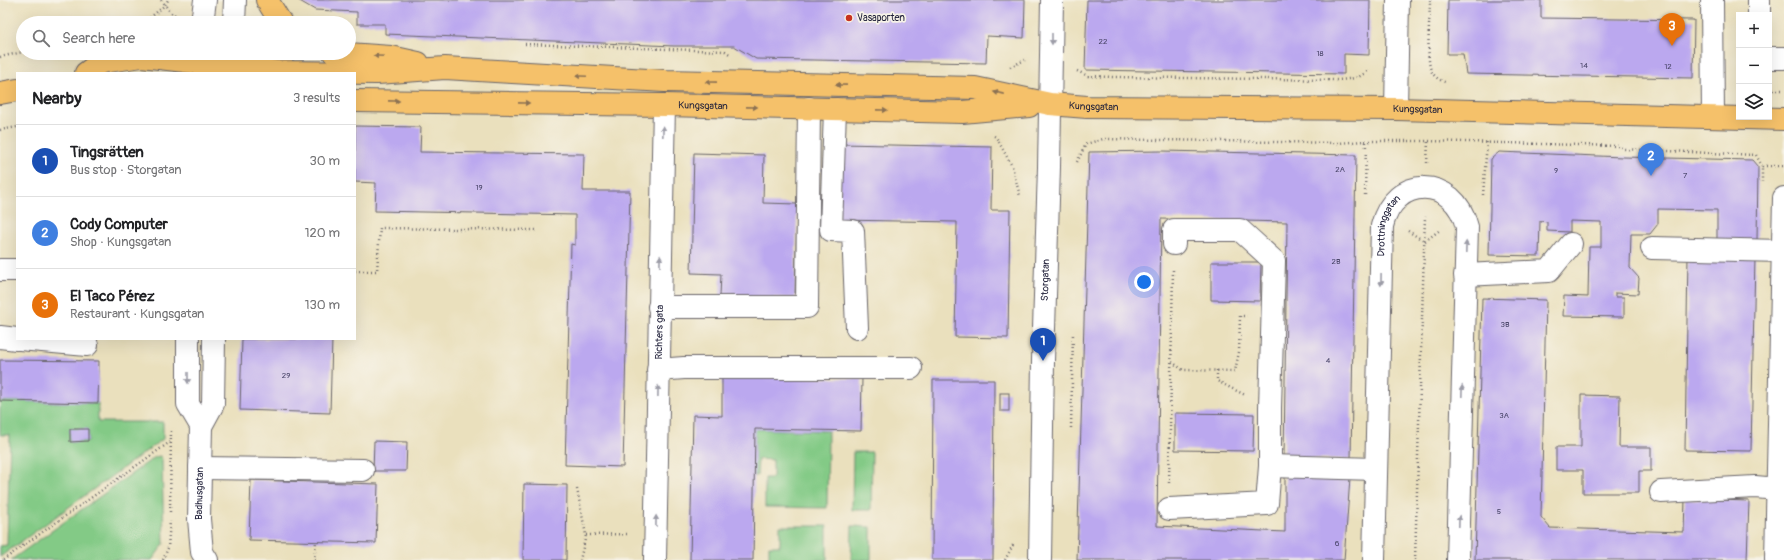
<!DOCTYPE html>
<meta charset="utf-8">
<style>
body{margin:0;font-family:Pangolin,sans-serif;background:#f6f6f6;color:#202124}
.controls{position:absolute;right:12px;top:12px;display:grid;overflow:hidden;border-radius:0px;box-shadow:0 4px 16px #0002}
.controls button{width:36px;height:36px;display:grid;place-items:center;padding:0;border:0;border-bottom:1px solid #e0e0e0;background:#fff;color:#202124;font:20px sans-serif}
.you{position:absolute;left:1144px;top:282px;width:14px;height:14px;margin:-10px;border:3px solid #fff;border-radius:50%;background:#1a73e8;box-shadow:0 0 0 6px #1a73e833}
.badge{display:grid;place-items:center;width:26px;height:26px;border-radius:50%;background:#7c3aed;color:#fff;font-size:13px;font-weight:700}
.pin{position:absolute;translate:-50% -33px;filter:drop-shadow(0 1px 2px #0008)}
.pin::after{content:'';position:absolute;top:21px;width:14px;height:12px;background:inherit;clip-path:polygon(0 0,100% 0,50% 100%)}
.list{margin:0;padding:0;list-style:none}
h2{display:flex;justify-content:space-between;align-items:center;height:52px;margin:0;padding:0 16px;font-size:17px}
h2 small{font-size:13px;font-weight:400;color:#757577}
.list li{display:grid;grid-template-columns:26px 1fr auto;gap:12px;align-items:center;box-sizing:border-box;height:72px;padding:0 16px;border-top:1px solid #e0e0e0}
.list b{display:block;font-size:15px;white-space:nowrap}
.list p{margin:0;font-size:13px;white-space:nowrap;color:#757577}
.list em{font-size:13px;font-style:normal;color:#757577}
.icon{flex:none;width:22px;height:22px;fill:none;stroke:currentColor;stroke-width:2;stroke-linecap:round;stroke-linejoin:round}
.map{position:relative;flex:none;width:1784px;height:560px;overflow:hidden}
.search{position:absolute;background:#fff;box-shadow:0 4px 16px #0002;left:16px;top:16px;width:340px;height:44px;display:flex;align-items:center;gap:10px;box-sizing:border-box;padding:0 14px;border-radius:22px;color:#757577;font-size:15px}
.panel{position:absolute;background:#fff;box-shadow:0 4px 16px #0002;left:16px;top:72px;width:340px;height:268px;border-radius:0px}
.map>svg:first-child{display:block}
.grass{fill:#83ca86;stroke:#527660;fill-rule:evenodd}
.building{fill:#bba8ef}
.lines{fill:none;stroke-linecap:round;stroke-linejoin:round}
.minor-casing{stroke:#686468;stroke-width:24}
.major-casing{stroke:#686468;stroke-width:24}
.path{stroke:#686468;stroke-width:2.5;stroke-dasharray:1 3;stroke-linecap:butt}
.minor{stroke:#fff;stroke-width:22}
.major{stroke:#f5c16b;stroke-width:22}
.oneway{fill:#9c9ca7}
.oneway2{fill:#8c7253}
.poi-dot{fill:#c8321e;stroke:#f7f3e8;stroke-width:1.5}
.labels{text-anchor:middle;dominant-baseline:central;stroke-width:3.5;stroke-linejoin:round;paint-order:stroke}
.number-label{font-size:8px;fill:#484468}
.poi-label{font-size:10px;fill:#22223b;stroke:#f7f3e8;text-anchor:start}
.street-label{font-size:10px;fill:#22223b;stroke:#f7f3e8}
</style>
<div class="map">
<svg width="1784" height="560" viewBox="0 0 1784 560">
<rect width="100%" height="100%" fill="#f7f3e8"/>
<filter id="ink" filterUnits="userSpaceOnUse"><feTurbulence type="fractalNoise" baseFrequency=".025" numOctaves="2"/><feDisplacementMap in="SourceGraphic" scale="8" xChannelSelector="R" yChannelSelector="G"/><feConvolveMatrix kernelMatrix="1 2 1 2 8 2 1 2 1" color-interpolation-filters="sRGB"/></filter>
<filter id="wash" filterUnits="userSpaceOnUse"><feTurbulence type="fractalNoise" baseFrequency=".012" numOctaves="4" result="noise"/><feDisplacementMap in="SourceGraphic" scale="16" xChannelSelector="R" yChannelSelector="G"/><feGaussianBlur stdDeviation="0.9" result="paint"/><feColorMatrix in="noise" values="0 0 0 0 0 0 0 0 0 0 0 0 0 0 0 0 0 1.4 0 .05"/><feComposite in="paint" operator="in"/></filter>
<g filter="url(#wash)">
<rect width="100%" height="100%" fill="#eae0bd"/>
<g class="grass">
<path d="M0,401L98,403V422H163V439L0,557V546L7,545L10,435H0ZM70,429H88V441L70,442Z"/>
<path d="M755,429L828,431L827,508L765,507V478H773V460L758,459L757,476H754Z"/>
<path d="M853,452H872L871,510H852Z"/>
<path d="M160,456L162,459L164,544L152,560H11L155,457Z"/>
<path d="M780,526H827V560H769V546H780Z"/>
<path d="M852,526L871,527V560H851Z"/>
</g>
<g id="blocks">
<g class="building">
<path d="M298,0H1025L1024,38L987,36L986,63L756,59L734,46H674L385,34V24H357V12L315,10Z"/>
<path d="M1087,0H1370L1369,55L1344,54V74L1085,70Z"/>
<path d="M1448,0H1541V18L1694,20L1693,78L1466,74L1463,54H1447Z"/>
<path d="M355,126L421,127L420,152L584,154L583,191H630L623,467L565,465L571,244L575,245V215L375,211L376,183L355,182Z"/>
<path d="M840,144L992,147L991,210H1010L1008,338L955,337L957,222L839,220Z"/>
<path d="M1162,151L1356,155L1351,459L1284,458L1287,222L1161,219L1157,526L1285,532V475L1350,478L1344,560H1077L1089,152Z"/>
<path d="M1499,152L1623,157L1752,160L1758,167L1757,241L1717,240V210L1658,209V224L1650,234H1631L1630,268L1639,278L1638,294L1615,293V297H1624V317L1563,316L1564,296L1588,297L1589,247H1601V222L1570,221V232L1547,231V222L1540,221L1539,256L1489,255L1491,159Z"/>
<path d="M694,153L764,155L763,203L797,204L795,298L720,296L721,274L691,273Z"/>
<path d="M1688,255L1755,257L1751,451L1685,450Z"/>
<path d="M1211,262H1261L1260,301L1211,300Z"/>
<path d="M1482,298L1546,300L1541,517L1550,528L1684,532L1685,499L1749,501L1747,560H1475Z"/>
<path d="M242,339H332L330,413L240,410Z"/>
<path d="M0,360L99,361L98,403L0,401Z"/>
<path d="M722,376L862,379L861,431L755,429L753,560H690L693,415L722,416Z"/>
<path d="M933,380H994L993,560H932Z"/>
<rect x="1000" y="393" width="9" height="18"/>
<path d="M1581,395L1620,396L1619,447H1651V471H1639V493H1583V470H1556V447H1581Z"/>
<path d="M1175,413L1254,414L1253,451L1175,450Z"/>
<path d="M70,429H88V441L70,442Z"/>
<path d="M374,441L407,442L406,471H373Z"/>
<path d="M251,480L378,484L376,543L249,540Z"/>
<path d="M524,484L567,485L566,560H523Z"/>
</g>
</g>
</g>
<g filter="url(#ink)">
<use href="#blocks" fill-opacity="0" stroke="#686468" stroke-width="1"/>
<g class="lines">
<defs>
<g id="minor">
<path d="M1712,0L1713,117"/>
<path d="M1759,15V0"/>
<path d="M202,23L205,0"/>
<path d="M234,23L235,0"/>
<path d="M1769,58H1784"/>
<path d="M228,73L230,53"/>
<path d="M835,109L831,230L853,231L857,328"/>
<path d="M1396,109L1398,0"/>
<path d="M1652,248L1783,251"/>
<path d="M0,270H17"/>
<path d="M1465,275L1549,271L1571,244"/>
<path d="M659,307H807L809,108"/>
<path d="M0,337L17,339"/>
<path d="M20,339L87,345"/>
<path d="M188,339V404L201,426"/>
<path d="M658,370L684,368H911"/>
<path d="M1270,466L1376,469"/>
<path d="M200,468L363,470"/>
<path d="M1661,492L1755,487L1778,489"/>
<path d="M1169,509L1267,504L1270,466V408L1274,261L1240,230H1174V244"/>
<path id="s1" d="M207,560L202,552L199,519L201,426L213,404L214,339"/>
<path id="s2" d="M655,560L664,105"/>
<path id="s3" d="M1040,560L1043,361L1049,167L1052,0"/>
<path id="s4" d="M1374,560L1382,226C1394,175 1454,175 1467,227L1458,560"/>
<path d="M1776,560L1784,198"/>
</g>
<g id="major">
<path d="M267,0L281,23"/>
<path d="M334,53L391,57L418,63"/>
<path id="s5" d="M86,73L101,62L142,56L278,72L377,73L445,68L665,81L975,88L1050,104L1087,107L1396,109L1784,119"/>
<path d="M0,93L17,90"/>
<path id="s6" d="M355,101L664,105L962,112L1029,106"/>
</g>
</defs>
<use href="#minor" class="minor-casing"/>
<use href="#major" class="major-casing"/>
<g class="path">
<path d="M161,0L172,14L176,15"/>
<path d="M1430,0C1430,14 1426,60 1431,70C1433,76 1439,80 1445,82"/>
<path d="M144,23L165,5L168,0"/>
<path d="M525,44L725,51L731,55"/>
<path d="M0,57L23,52"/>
<path d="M1010,67L1025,60"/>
<path d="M1077,71L1088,76L1112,77L1337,80C1350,79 1361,79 1369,69"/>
<path d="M1769,90H1784"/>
<path d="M0,130L17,127"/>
<path d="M994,136L996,137L1012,166L1020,196"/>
<path d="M1077,162L1086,144L1103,139L1337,143L1366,141H1428L1618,146L1623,149L1756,155L1762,166V182"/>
<path d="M1427,163L1428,141"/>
<path d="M1762,166H1784"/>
<path d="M1365,195L1366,141"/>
<path d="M1483,195L1487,142"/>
<path d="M1408,231L1424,241"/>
<path d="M1425,241L1440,230"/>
<path d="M355,271H377L380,228L536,230"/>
<path d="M1172,362L1183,370L1235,371L1239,352L1240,316H1247"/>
<path d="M1217,370V381L1245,395"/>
<path d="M1071,428L1073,333"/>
<path d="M1169,483L1173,270"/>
<path d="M577,489L586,535L580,560"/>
<path d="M170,512L171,429"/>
<path d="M586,535L629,534"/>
<path d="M3,560L170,442"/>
<path d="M163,560L168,548L170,521"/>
<path d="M314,560L316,542"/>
<path d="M1005,560L1013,545"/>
<path d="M1415,560L1425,216"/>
</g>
<use href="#minor" class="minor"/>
<use href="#major" class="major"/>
</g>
<defs><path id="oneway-solid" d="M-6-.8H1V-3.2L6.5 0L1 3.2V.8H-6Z"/></defs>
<g class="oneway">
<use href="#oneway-solid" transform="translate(1052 39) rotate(90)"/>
<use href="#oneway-solid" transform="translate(663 131) rotate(-88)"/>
<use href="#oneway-solid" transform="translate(1466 247) rotate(-88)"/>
<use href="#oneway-solid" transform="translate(660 261) rotate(-89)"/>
<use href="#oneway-solid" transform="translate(1381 280) rotate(91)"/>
<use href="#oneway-solid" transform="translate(188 378) rotate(90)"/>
<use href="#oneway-solid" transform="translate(658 391) rotate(-89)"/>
<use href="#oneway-solid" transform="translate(1462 391) rotate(-88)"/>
<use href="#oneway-solid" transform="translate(656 521) rotate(-89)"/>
<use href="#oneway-solid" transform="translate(1459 521) rotate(-88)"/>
</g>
<g class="oneway2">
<use href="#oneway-solid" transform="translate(379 56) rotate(-177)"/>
<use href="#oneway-solid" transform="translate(581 76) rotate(-177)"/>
<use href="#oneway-solid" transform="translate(711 82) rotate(-179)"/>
<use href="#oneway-solid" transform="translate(841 85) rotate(-179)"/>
<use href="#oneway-solid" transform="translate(999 93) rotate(-168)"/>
<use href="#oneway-solid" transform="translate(394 101) rotate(1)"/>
<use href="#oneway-solid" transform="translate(524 103) rotate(1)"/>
<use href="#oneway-solid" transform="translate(752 107) rotate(1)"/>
<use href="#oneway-solid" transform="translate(882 110) rotate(1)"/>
</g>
</g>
<circle class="poi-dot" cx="849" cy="18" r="4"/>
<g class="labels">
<g class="number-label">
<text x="1103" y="41">22</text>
<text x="1320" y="53">18</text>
<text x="1584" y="65">14</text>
<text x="1668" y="66">12</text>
<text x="1340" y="169">2A</text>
<text x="1556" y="170">9</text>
<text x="1685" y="175">7</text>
<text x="479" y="187">19</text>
<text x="1336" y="261">2B</text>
<text x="1505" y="324">3B</text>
<text x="1328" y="360">4</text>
<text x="286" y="375">29</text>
<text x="1504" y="415">3A</text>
<text x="1499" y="511">5</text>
<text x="1337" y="543">6</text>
</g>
<g class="poi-label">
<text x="857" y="18">Vasaporten</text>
</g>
<g class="street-label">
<text stroke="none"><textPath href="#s6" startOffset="348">Kungsgatan</textPath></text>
<text stroke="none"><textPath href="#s5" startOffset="1015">Kungsgatan</textPath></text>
<text stroke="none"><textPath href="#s5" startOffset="1339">Kungsgatan</textPath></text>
<text stroke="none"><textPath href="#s4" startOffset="336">Drottninggatan</textPath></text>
<text stroke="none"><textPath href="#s3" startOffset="280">Storgatan</textPath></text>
<text stroke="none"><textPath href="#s2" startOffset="228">Richters gata</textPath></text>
<text stroke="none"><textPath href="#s1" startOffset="68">Badhusgatan</textPath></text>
</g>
</g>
</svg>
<div class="controls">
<button>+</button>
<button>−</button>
<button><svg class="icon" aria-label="layers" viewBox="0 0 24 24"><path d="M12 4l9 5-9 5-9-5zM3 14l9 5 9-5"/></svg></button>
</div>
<div class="you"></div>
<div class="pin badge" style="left:1043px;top:361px;background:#1a4fb4">1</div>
<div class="pin badge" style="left:1651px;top:176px;background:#3f7fe0">2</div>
<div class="pin badge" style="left:1672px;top:46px;background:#e8710a">3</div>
<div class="search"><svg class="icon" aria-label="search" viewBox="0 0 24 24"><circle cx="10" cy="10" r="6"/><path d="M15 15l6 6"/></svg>Search here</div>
<section class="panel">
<h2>Nearby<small>3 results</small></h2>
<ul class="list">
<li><span class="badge" style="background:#1a4fb4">1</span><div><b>Tingsrätten</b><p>Bus stop · Storgatan</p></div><em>30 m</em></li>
<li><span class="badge" style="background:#3f7fe0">2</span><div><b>Cody Computer</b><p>Shop · Kungsgatan</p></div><em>120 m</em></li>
<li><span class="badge" style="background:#e8710a">3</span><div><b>El Taco Pérez</b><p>Restaurant · Kungsgatan</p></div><em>130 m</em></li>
</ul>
</section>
</div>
